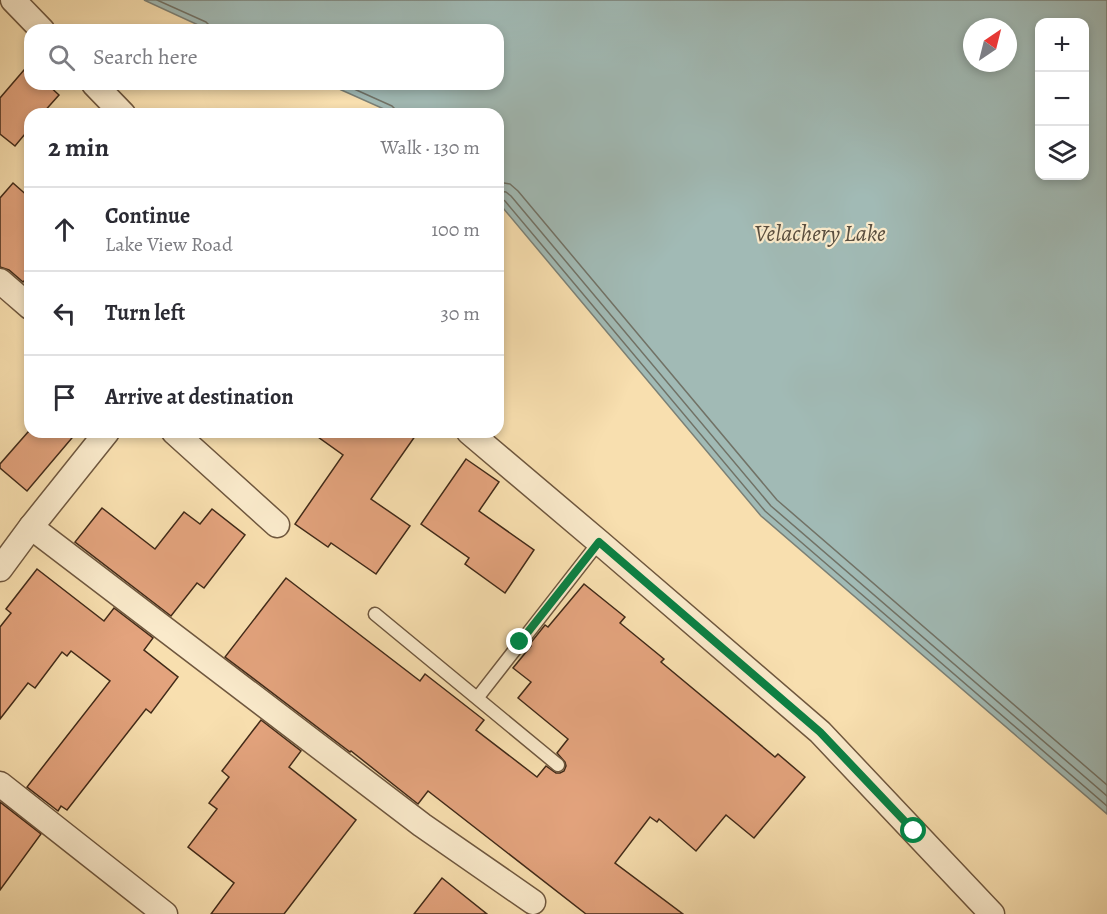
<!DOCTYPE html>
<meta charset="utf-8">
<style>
body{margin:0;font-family:Alegreya,serif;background:#f2f2f3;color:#2b2b33}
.controls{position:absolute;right:18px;top:18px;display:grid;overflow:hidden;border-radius:12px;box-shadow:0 3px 9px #0003}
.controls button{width:54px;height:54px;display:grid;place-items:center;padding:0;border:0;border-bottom:2px solid #e1e1e2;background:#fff;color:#2b2b33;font:30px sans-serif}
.compass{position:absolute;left:963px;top:18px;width:54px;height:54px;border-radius:50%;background:#fff;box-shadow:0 3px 9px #0003;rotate:35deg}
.stop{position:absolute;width:18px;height:18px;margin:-14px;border:4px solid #0b8043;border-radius:50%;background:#fff}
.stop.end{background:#0b8043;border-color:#fff;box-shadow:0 2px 6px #0008}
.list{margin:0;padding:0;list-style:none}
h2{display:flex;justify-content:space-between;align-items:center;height:78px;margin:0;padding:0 24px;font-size:26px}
h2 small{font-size:20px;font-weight:400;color:#7c7c81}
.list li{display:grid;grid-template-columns:39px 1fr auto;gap:18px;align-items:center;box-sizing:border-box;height:84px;padding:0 24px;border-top:2px solid #e1e1e2}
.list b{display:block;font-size:22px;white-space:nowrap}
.list p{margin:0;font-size:20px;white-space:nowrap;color:#7c7c81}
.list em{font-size:20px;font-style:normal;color:#7c7c81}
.icon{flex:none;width:33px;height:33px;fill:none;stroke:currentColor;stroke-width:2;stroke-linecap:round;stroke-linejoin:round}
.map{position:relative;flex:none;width:1107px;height:914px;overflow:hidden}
.search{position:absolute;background:#fff;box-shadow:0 3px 9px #0003;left:24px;top:24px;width:480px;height:66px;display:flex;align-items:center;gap:15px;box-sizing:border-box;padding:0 21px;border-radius:18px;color:#7c7c81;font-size:22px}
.panel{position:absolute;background:#fff;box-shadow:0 3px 9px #0003;left:24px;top:108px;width:480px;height:330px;border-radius:18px}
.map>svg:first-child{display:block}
.water{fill:#a1bab5;stroke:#7b8076;stroke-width:1.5;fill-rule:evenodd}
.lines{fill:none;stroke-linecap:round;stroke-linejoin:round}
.shore{stroke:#717266;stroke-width:1.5}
.building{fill:#e3a37d;stroke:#412a18;stroke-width:1.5}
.lane-casing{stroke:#6f573e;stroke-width:15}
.street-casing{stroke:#6f573e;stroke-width:27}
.lane{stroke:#faeacb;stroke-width:12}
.street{stroke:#faeacb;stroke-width:24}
.route{stroke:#0b8043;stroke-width:8}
.labels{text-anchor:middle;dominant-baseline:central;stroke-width:4.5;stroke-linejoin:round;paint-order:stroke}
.water-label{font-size:24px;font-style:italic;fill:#594e3f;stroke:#faeacb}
</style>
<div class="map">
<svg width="1107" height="914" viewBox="0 0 1107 914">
<rect width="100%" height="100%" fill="#f8dfaf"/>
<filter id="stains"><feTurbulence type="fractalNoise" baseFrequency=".00333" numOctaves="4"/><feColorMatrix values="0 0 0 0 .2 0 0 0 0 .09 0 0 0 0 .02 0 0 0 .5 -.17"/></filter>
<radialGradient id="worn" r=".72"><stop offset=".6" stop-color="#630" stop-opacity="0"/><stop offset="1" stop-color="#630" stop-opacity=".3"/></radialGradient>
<path class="water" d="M144,0H1107V814L761,516L498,202V114H395L328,84H498V30H209ZM1040,22H1084V176H1040ZM972,27H1008V63H972Z"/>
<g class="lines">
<g class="shore">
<path d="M157,0L206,22L209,25V30"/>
<path d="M343,84L392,106L395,109V114"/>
<path d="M498,182L510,184L518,191L777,500L1107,785"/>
<path d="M498,191L506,192L511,196L771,506L1107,796"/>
<path d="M498,199H502L505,201L765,511L1107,806"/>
</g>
</g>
<g class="building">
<path d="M30,63V84H47L59,95L42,114H30V128L15,146L0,134V98Z"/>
<path d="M13,183L30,198V275L23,282L9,270L0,267V198Z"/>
<path d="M28,432H77L27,491L0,468V464Z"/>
<path d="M311,432H418L371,499L410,526L376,574L331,543L328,547L295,524L343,455Z"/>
<path d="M466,459L499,482L479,511L534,550L505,593L465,564L469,558L421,524Z"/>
<path d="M102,508L155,549L184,512L200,524L212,509L245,535L204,588L197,583L171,616L75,542Z"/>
<path d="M37,569L104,621L114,608L153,638L144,650L178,677L151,713L146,709L67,810L61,806L58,811L27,787L110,681L71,651L67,656L62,652L35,688L28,683L0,719V627L11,613L6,609Z"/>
<path d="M286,578L420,681L425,674L484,720L476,730L537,777L546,766L556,773H560L564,771L566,766L565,762L557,753L568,739L518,698L531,682L513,668L531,646L529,645L545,625L548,627L584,584L625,617L620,623L664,659L661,662L775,757L778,754L805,777L754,838L726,815L696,851L659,819L657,822L650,817L615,863L683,914H586L428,791L418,804L351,751L350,752L225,657Z"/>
<path d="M261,720L301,751L289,767L356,820L284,914H211L234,883L188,847L217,809L209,803L229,777L222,771Z"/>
<path d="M0,802L41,834L0,890Z"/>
<path d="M442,878L487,914H414Z"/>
</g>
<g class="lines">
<defs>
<g id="lane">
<path d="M375,614L558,765"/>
<path d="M478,697L599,542"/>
</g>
<g id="street">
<path d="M13,0L42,30"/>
<path d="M94,84L123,114"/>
<path d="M0,281L30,307"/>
<path d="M174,432L277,525"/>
<path d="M469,432L599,542L820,732L992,914"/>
<path d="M31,527L422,825L533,902"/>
<path d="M0,569L31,527L107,432"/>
<path d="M0,784L165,914"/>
</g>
</defs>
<use href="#lane" class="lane-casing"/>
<use href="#street" class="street-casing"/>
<use href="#lane" class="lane"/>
<use href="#street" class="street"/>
</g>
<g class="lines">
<path class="route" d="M520,642L599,542L820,732L914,831"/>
</g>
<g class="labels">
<g class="water-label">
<text x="820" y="233">Velachery Lake</text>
</g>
</g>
<rect width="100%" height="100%" filter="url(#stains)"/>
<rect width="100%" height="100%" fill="url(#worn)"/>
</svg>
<div class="controls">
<button>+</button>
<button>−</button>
<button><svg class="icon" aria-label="layers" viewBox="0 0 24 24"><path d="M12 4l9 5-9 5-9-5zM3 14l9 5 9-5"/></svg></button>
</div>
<svg class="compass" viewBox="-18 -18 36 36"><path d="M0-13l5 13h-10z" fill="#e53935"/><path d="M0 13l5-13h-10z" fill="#7c7c81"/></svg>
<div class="stop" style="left:914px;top:831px"></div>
<div class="stop end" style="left:520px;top:642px"></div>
<div class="search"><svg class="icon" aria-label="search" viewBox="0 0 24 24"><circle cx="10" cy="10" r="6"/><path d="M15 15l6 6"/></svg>Search here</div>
<section class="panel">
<h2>2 min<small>Walk · 130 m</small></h2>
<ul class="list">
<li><svg class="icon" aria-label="ahead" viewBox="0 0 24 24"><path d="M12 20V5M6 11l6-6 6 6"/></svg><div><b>Continue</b><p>Lake View Road</p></div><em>100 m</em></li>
<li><svg class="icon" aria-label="left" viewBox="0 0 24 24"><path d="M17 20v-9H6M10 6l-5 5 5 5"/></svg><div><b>Turn left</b></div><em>30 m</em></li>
<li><svg class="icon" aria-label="arrive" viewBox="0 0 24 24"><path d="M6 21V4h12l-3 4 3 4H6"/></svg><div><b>Arrive at destination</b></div></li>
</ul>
</section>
</div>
